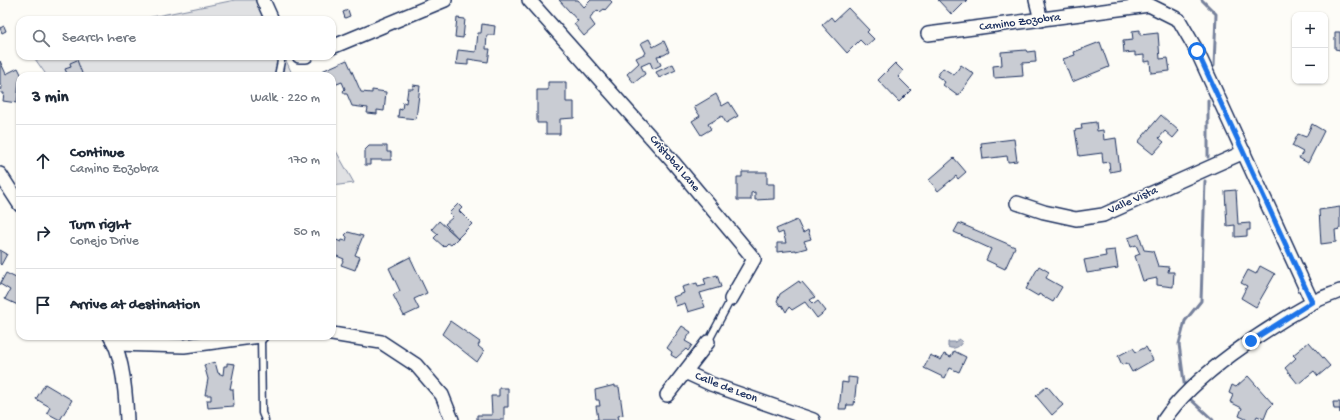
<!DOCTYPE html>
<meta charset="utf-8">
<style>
body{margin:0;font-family:"Gochi Hand",sans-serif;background:#f6f6f7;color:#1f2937}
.controls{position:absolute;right:12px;top:12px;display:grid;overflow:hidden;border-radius:8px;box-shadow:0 1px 3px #0004}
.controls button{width:36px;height:36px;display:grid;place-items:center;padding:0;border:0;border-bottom:1px solid #e0e1e3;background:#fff;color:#1f2937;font:20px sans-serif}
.stop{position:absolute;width:12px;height:12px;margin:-9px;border:3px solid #1a73e8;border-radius:50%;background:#fff}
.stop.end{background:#1a73e8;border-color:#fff;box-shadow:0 1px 4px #0008}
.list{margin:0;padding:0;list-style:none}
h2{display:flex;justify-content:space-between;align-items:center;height:52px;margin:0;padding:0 16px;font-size:17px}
h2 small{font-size:13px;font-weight:400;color:#747a83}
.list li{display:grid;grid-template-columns:26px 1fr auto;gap:12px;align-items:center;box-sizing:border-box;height:72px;padding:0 16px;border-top:1px solid #e0e1e3}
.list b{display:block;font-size:15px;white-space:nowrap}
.list p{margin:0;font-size:13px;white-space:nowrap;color:#747a83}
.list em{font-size:13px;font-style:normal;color:#747a83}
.icon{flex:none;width:22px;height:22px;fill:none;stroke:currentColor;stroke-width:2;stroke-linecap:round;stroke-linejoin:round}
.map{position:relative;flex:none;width:1340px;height:420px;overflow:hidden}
.search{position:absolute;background:#fff;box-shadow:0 1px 3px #0004;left:16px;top:16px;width:320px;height:44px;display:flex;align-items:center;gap:10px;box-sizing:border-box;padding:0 14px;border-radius:12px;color:#747a83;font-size:15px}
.panel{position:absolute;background:#fff;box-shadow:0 1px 3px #0004;left:16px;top:72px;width:320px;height:268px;border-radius:12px}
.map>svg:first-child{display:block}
.green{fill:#e0e1e3;stroke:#7e88a0}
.water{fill:#b3b8c5;stroke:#76819c}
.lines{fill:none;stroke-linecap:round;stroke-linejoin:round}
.stream{stroke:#76819c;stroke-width:3}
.building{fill:#c9ccd3;stroke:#1b2f5e}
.lane-casing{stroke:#1b2f5e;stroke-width:9}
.street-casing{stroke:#1b2f5e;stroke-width:16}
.lane{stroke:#fdfcf7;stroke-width:6}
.street{stroke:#fdfcf7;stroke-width:13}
.route{stroke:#1a73e8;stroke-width:5}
.labels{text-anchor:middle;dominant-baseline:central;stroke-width:3;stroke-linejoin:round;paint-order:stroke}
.street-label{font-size:12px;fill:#1b2f5e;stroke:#fdfcf7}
</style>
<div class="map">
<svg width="1340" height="420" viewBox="0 0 1340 420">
<rect width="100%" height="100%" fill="#fdfcf7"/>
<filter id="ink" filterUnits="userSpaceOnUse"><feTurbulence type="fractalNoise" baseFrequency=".025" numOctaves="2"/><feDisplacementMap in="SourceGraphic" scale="8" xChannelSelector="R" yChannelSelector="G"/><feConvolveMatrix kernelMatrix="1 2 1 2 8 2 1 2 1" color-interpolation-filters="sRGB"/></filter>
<g filter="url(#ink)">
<g class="green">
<path d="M235,0H256L266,20H137Z"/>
<path d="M33,56H284L293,76H47Z"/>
<path d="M332,144L354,183L332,186Z"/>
</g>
<path class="water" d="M959,339L962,341C961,347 953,350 948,347V342H955Z"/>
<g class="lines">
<g class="stream">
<path d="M1202,0L1216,14L1214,66"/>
<path d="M1208,100V157"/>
<path d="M1185,390L1179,344L1185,321L1201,301L1205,181"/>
<path d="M1188,397L1213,420"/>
</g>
</g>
<g class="building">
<path d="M559,0H578L584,7L591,0H610L612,2L605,10L604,9L600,12L598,10L591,16L590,19L595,26L584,36L574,24L578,21Z"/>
<path d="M938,0H967L952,15Z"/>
<path d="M848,8L869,30L867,32L874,39L866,46L860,40L847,53L822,25L831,17L834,21Z"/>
<path d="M348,10L350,16L345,18L343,12Z"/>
<path d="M457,18L465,19L463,38L455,37Z"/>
<path d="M482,24L495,26L494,35H487L486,49H490L488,62L468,59V65L456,64L458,50L476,52L478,33H481Z"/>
<path d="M4,26L6,31L2,33L0,28Z"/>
<path d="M1140,30V35L1158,33L1160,59L1168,58L1170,71L1151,73L1150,61L1144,62V55L1135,56V52L1124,53L1123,41L1133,40L1132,31Z"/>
<path d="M1335,32H1340V50L1335,49Z"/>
<path d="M649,39L653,47L664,41L669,52L664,55L657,56L661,65L653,69L650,62L641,66L645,74L634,83L627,74L639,63L636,58L646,53L641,43Z"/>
<path d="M1100,42L1109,67L1072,82L1063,59L1075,55L1074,52Z"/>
<path d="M1026,50L1027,52L1035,51L1036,62L1022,63L1023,76L994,78L993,66L1002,65L1001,52Z"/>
<path d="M77,60L83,76H68L65,69L71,67L70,63Z"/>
<path d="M347,60L361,92L372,93V90L386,92L384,111L377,110V114L367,113L368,108L352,106L347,94H345L343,91L345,89L342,82L332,86V76H324L322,71Z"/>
<path d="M0,61L6,74L18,68L22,76L19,81L17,103L3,101L4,93H1L2,86L0,85Z"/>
<path d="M895,63L903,71L898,77L911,90L899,102L878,80Z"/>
<path d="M673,64L676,70L659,78L656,72Z"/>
<path d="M961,65L974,74L958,96L943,85L945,82L937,76L943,68L954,75Z"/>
<path d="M548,82H566V102H574V118L560,119V134H546V123H537V90H548Z"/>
<path d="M413,85L420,86L416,119L398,117L399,109L402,110L403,102L406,103L408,89H413Z"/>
<path d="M716,94L722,106L729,102L738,116L726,123L722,116L708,124L711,129L701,135L692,121L700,116L694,107Z"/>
<path d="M1161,115L1179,131L1173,138L1165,131L1159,138L1164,142L1153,154L1138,142Z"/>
<path d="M1096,122L1097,131L1103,130L1104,140L1116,138L1120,170L1110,172L1109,162L1103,163L1102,153L1079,156L1075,130L1082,129L1081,124Z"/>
<path d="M1312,124L1324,131L1308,163L1299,158L1303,152L1292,146L1298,134L1306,137Z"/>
<path d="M1014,139L1017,161L1008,162L1007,156L983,159L981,143Z"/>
<path d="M369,146H387V152H391V160H370V165H365V150Z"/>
<path d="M954,158L966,172L958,179L956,176L938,191L929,180Z"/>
<path d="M742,172H767V184H774V199L755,200V192L751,193V200H737V177H742Z"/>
<path d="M1236,190L1238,224L1250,223V230H1247V236L1235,237V225L1227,226L1225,191Z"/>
<path d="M458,204L462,208L459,211L472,224L458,238L445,224L453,217L449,213Z"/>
<path d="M1340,207V229L1335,230L1336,242L1321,244L1319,210Z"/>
<path d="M797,220L803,233L808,230L811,239L804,241L807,248L796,251V250L777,252V243H786L783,232L778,234L776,229Z"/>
<path d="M439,221L458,238L451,245L448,243L444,247L434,238L438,234L432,229Z"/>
<path d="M959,223L1015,247L1005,269L986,260L991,249L954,232Z"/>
<path d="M348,232L363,236L355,255L360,257L355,270L341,265L344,259L332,254V238L341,242L342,240L346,241L347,237L345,235Z"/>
<path d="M1139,234L1144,250L1153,251L1158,266L1169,267L1168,272H1174L1173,287L1157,285V278L1143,281L1135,256L1140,254L1136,245L1131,247L1128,238Z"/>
<path d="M0,250L7,254L1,265L0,264Z"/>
<path d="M1115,250L1118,268L1087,273L1084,260L1106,256L1105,251Z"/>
<path d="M410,257L427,293L414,299L419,309L404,316L393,295L400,291L389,268Z"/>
<path d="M1039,266L1049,272L1046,278L1062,287L1053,302L1039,294L1038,296L1026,289Z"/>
<path d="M1260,266L1275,274L1256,307L1241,298L1247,286L1241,283L1248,270L1256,274Z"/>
<path d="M6,273L20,280V306L5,299L10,290L0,284Z"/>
<path d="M717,275L721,287L700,293L705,307L688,312L685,303L676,306L673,297L684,293L682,287L697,283L698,287L706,285L704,279Z"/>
<path d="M799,281L800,283L802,282L815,297L810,300L814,304L818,301L826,311L817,318L805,302L792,310L789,307L786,312L782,305L781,306L777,301L780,294Z"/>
<path d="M450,321L480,342L478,346L484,351L477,362L442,334Z"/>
<path d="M682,326L691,332L685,341L692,345L688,351L686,349L676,358L671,355L672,352L667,348Z"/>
<path d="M1309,342L1330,366L1318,376L1314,371L1298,384L1285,368L1296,358L1293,355Z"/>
<path d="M1146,347L1153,360L1132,372L1127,363L1122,365L1118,356L1133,348L1136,352Z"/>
<path d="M954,351L966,357L959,372L950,368L945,378L924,368L930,355L941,360L944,354L951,357Z"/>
<path d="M215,362L218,373L223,375L224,366H227V363L235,364L230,389H233L234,406L208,408L207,400H211V395H205L208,379L204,365Z"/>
<path d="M1248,376L1273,404L1268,409L1264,419L1257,416L1255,420H1248L1239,416L1242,408L1230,402L1233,395L1229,393L1232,385L1236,387Z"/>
<path d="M848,377L857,378L854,405H847L846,409H839L842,382L848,383Z"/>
<path d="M45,384L72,400L60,420L47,413L50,407L36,399Z"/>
<path d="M615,385V387H619L623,415L618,416L619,420H594L598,419L596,406H600L599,400H596L595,390Z"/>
<path d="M1047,386L1063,405L1052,415L1036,396Z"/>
<path d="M499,388H508V407H504V420H477V415H492L491,396H499Z"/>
<path d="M1333,402H1340V413V409H1334Z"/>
</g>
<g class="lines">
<defs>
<g id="lane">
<path d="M278,76L282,56"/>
<path d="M261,336L262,413L265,420"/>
<path d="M708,342L731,299"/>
</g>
<g id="street">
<path d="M263,0L272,20"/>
<path d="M529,0L673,162L754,259L731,299"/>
<path d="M1036,0L1041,20"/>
<path d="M928,34L1149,5L1179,20L1197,51L1312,302"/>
<path d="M332,47L445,0"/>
<path d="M299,56H306"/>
<path d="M0,174L20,205"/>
<path d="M1017,203L1044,212L1076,219L1103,215L1244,152"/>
<path d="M332,334L381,342L416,365L442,395L452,420"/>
<path d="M110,336C123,354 126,398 127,420"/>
<path d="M116,344L184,346L261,336"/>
<path d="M685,372L711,384L813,420"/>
<path d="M667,395L708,342"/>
<path d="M1164,420C1194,375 1265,329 1312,303C1320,298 1331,295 1340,291"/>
</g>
</defs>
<use href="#lane" class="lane-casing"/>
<use href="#street" class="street-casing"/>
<use href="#lane" class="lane"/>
<use href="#street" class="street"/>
</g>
</g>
<g class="lines" filter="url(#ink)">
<path class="route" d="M1197,51L1312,302L1251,341"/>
</g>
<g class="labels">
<g class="street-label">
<text transform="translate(1020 23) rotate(-7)">Camino Zozobra</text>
<text transform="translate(674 164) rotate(49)">Cristobal Lane</text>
<text transform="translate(1133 201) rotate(-24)">Valle Vista</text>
<text transform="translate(726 388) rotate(21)">Calle de Leon</text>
</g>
</g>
</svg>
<div class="controls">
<button>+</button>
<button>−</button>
</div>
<div class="stop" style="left:1197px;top:51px"></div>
<div class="stop end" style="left:1251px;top:341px"></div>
<div class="search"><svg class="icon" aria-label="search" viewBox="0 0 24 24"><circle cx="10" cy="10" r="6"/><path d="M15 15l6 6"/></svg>Search here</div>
<section class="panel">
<h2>3 min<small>Walk · 220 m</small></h2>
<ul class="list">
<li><svg class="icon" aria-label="ahead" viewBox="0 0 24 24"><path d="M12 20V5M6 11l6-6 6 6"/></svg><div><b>Continue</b><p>Camino Zozobra</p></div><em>170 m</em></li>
<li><svg class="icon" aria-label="right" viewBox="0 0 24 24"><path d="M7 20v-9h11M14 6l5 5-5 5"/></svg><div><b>Turn right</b><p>Conejo Drive</p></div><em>50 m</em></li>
<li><svg class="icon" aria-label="arrive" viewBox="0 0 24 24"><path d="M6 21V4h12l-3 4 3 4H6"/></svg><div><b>Arrive at destination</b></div></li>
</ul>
</section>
</div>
